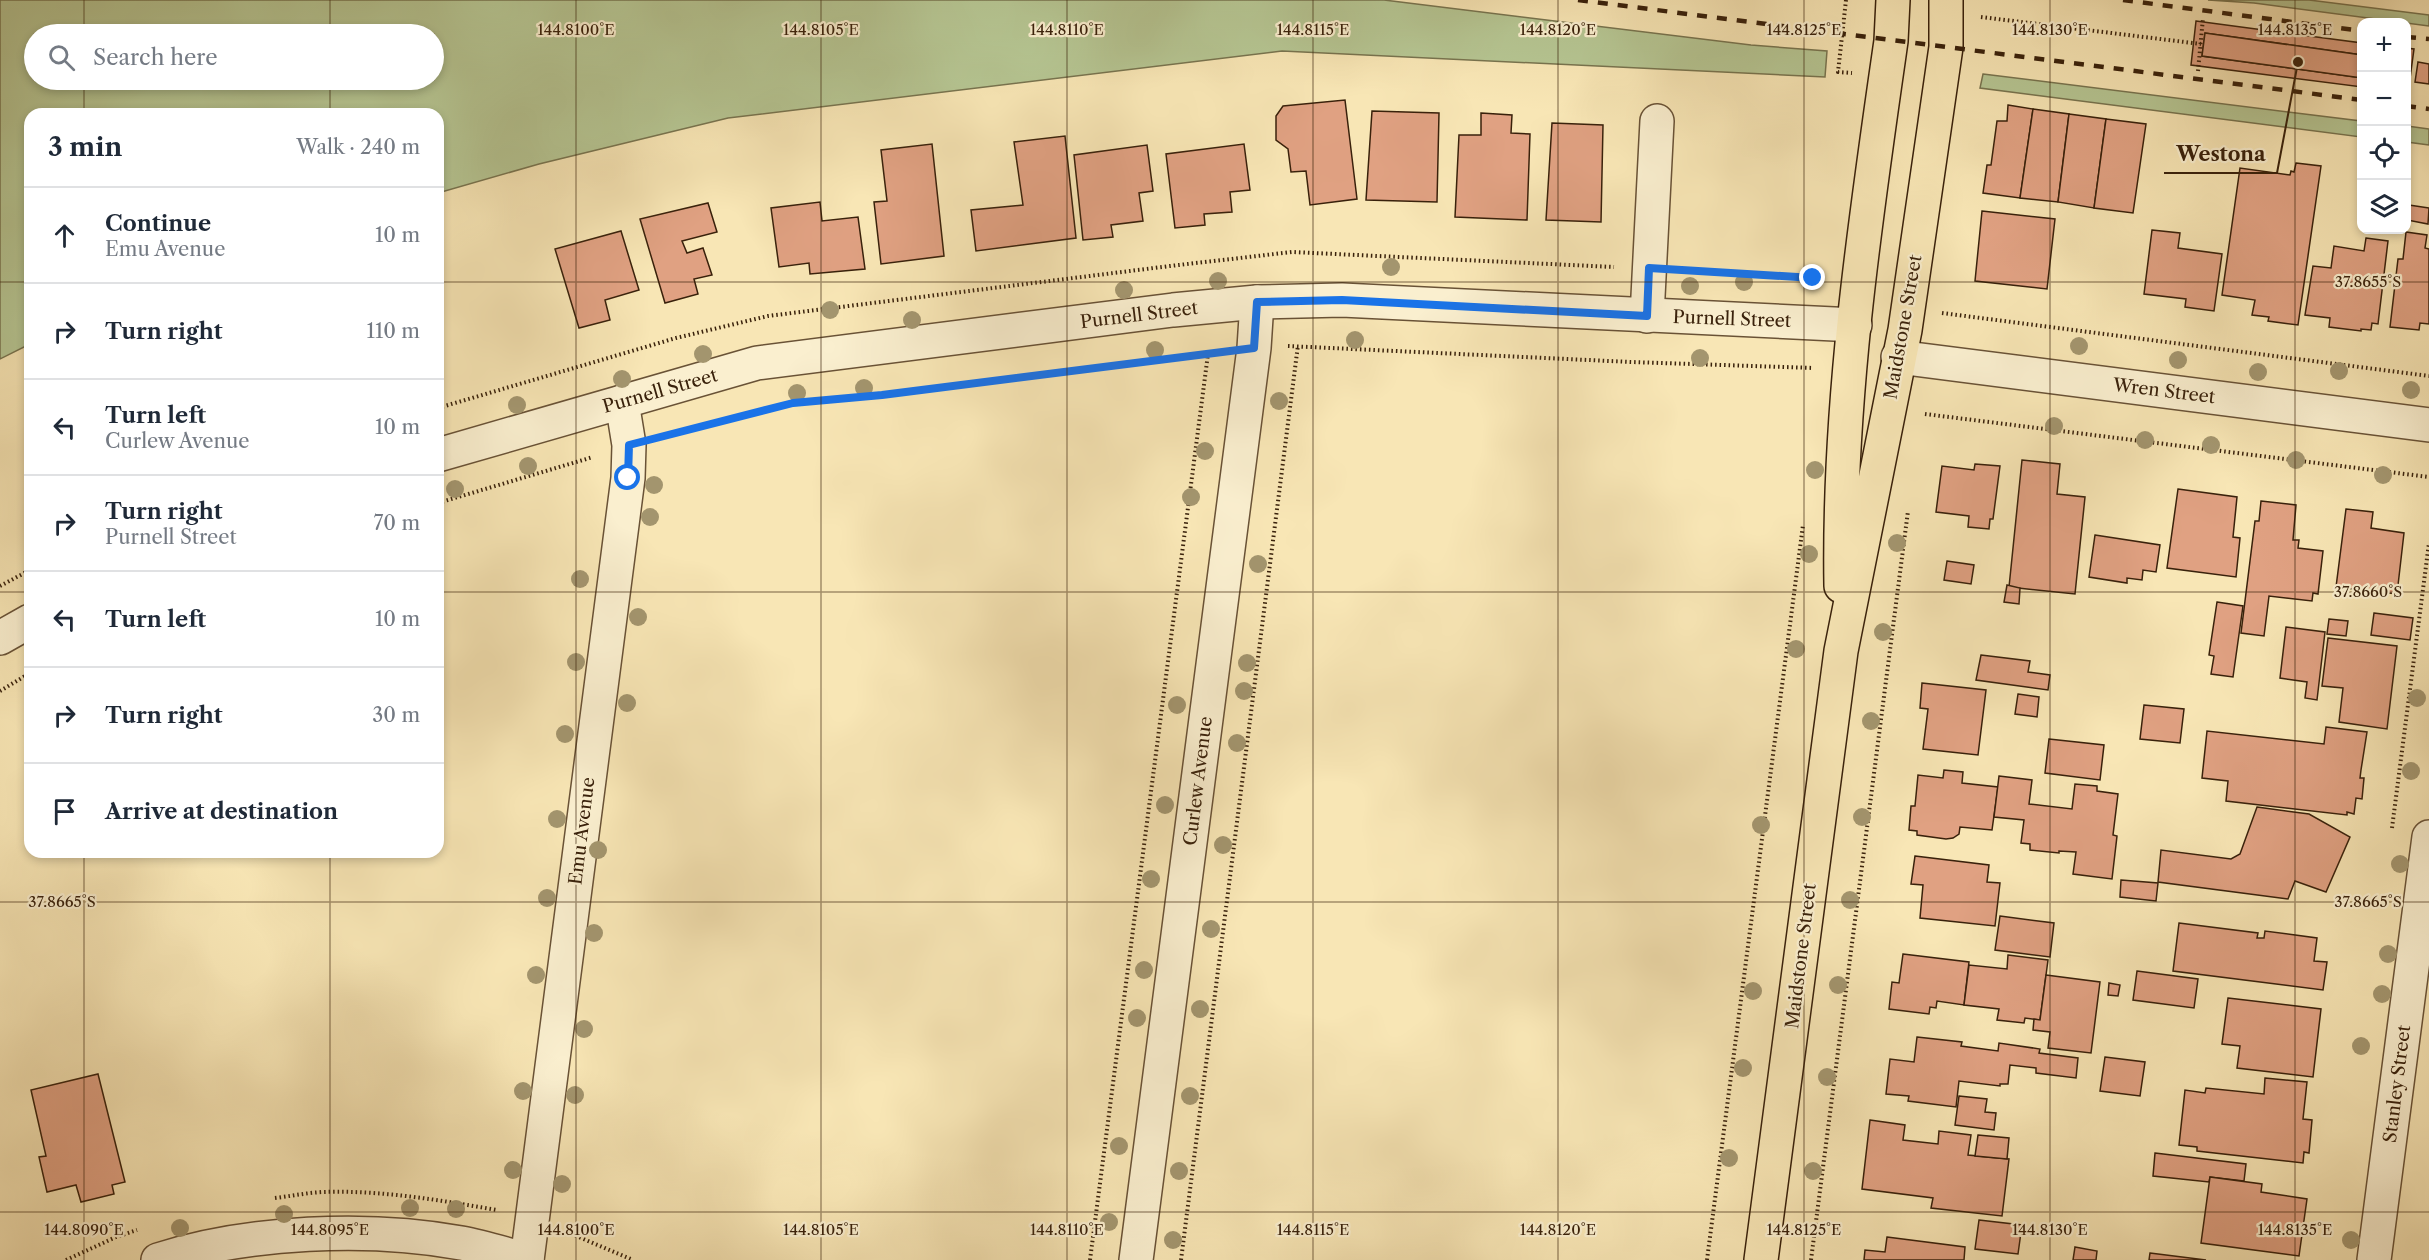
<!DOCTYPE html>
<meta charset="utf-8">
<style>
body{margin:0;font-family:"Libre Caslon Text",serif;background:#f6f6f7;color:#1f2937}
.controls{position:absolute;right:18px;top:18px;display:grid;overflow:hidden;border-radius:12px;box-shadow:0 3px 9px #0003}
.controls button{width:54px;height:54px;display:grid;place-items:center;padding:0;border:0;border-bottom:2px solid #e0e1e3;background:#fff;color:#1f2937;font:30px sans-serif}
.stop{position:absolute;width:18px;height:18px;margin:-14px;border:4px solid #1a73e8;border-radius:50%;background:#fff}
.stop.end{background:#1a73e8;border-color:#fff;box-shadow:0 2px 6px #0008}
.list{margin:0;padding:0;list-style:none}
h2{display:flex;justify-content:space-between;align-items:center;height:78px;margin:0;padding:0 24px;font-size:26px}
h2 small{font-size:20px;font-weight:400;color:#747a83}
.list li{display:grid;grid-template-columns:39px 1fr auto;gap:18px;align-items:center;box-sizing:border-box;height:96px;padding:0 24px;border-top:2px solid #e0e1e3}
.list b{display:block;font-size:22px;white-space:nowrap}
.list p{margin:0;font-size:20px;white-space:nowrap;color:#747a83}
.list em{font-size:20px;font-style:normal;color:#747a83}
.icon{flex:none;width:33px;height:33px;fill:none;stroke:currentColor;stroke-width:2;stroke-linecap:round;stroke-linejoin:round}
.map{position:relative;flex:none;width:2429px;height:1260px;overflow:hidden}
.search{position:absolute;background:#fff;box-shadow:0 3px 9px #0003;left:24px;top:24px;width:420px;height:66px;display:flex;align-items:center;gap:15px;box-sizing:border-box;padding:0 21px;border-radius:33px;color:#747a83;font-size:22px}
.panel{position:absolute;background:#fff;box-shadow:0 3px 9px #0003;left:24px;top:108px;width:420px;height:750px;border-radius:18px}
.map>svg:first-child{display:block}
.green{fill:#b6c693;stroke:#78744f;stroke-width:1.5;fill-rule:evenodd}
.building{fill:#e0a182;stroke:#39210b;stroke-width:1.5}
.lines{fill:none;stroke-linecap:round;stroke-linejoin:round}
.minor-casing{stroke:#695236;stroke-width:36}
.major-casing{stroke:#39210b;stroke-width:36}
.path{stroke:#39210b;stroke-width:4;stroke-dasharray:1.5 3;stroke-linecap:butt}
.minor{stroke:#faefcf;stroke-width:33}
.major{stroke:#f8e6b5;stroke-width:33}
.rail{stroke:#39210b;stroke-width:4.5;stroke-dasharray:10 10;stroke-linecap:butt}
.tree{fill:#a3956e}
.route{stroke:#1a73e8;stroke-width:8}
.ticks{fill:none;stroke:#39210b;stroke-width:1.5;stroke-opacity:0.45}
.labels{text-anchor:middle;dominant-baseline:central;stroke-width:4.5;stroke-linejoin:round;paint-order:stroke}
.street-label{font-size:18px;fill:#39210b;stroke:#faefcf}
.ticks-label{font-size:15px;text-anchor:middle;fill:#39210b;stroke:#faefcf;stroke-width:4.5;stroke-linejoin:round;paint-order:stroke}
.leader{fill:none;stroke:#39210b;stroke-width:2}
.callout-dot{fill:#39210b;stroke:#faefcf;stroke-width:2}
.callout-label{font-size:20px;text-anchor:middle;font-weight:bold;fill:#39210b;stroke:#faefcf;stroke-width:4.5;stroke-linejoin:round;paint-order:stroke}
</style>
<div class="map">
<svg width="2429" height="1260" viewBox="0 0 2429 1260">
<rect width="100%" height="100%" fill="#f8e6b5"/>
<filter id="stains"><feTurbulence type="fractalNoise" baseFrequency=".00333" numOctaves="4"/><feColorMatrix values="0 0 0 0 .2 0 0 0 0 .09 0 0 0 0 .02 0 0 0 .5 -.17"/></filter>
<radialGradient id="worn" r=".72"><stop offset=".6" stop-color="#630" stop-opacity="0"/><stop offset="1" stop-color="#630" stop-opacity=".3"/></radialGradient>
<g class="green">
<path d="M0,0H1384L1751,45L1827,51L1825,77L1282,51L728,118L539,164L438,193V114H30V344L0,359ZM434,34V80H34V34Z"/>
<path d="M2208,0H2309L2429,15V26L2254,3Z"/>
<path d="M1983,74L2361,121V137L1980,88Z"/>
<path d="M2407,126L2429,129V145L2407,142Z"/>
</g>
<g class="building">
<path d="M2196,21L2362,43V55L2205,33L2202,56L2362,78V87L2191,65Z"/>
<path d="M2205,33L2362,55V78L2202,56Z"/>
<path d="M2406,48L2414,49L2408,93L2406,92Z"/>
<path d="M2418,62L2429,64V84L2415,82Z"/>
<path d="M1345,100L1357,199L1310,205L1306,171L1291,172L1288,149L1276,140V116L1283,106Z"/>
<path d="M2008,105L2033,109L2020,198L1983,193L1987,165H1991L1997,121H2007Z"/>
<path d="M2033,109L2069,114L2058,202L2020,198Z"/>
<path d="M1372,111L1439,113L1437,202L1366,200Z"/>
<path d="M1481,113L1512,115L1511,133L1530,134L1527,220L1455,217L1459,135H1481Z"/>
<path d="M2069,114L2106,119L2094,208L2058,202Z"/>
<path d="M2106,119L2146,124L2133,213L2094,208Z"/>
<path d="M1552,123L1603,125L1601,222L1546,220Z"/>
<path d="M1065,136L1076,238L976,251L971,210L1023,205L1014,142Z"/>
<path d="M932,144L944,256L881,264L874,202L887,201L881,150Z"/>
<path d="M1244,144L1250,190L1230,192L1232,212L1204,214L1205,225L1175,228L1166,154Z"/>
<path d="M1147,145L1153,191L1139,193L1143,221L1111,225L1113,237L1083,240L1074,155Z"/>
<path d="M2296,163L2321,166L2298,325L2268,321L2269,317L2252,315L2255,300L2222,295L2240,168L2290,175L2291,171L2294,172Z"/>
<path d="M820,202L822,221L858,217L865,269L810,274L809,263L779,267L771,208Z"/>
<path d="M708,203L717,232L682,241L687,253L703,248L712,275L694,279L698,294L665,303L640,219Z"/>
<path d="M2409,205L2429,208L2428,224L2407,220Z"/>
<path d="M1982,211L2055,219L2047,289L1975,281Z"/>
<path d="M2152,230L2180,233L2178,248L2222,254L2214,311L2185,307L2186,299L2144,294Z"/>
<path d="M621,231L639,290L605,300L610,320L579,328L555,249Z"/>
<path d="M2406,232L2427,235L2425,248L2429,249V324L2420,323L2419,330L2390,327L2398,259H2403Z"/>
<path d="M2366,238L2388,241L2378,324L2372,323L2371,330L2361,329V331L2329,327L2330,318L2305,315L2313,266L2331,268L2334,246L2364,251Z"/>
<path d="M2022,460L2060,464L2057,494L2085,497L2075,594L2009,587Z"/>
<path d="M1975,464L2000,466L1993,519H1990L1989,529L1968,527L1969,516L1936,512L1942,466L1974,470Z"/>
<path d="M2178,489L2237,497L2233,537L2240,538L2236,577L2167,568Z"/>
<path d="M2261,501L2296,505L2293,540H2299L2298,548L2323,551L2318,594L2313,593L2312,601L2269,596L2264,636L2241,633L2255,521H2259Z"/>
<path d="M2346,509L2373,512L2371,528L2404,533L2397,594L2336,587Z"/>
<path d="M2095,535L2160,545L2156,572L2143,570L2142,580L2127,578V583L2089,577Z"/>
<path d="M1947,561L1974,565L1971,584L1944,580Z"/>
<path d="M2007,585L2020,588L2019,604L2004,602Z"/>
<path d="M2217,602L2243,606L2233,677L2211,674L2214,656L2209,655Z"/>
<path d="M2374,613L2413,618L2410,640L2371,635Z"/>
<path d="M2329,619L2348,621L2346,636L2327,634Z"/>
<path d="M2286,627L2325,632L2317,700L2305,698L2307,682L2280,678Z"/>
<path d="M2328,638L2397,646L2387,729L2339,722L2343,688L2322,686Z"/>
<path d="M1981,655L2030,661L2028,672L2050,675L2048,690L1976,680Z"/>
<path d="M1922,683L1986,690L1978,755L1923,749L1928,709L1920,708Z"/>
<path d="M2018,694L2039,697L2037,717L2015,714Z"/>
<path d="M2144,705L2184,709L2180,743L2140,739Z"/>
<path d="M2326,727L2367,732L2361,770L2360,778H2364L2362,799L2356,798L2354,814L2347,812V815L2226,801L2228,781L2202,778L2207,731L2324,744Z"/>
<path d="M2049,739L2104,745L2100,780L2045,773Z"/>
<path d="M1944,770L1963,772L1962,783L1998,787L1992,830L1960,827L1959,834L1953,838L1946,839L1917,835V831L1909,830L1911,806H1915L1918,775L1943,778Z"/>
<path d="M1999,776L2032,780L2029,804L2072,809L2075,784L2097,786V791L2118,794L2113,835L2117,836L2112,879L2073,874L2076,852L2059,851V853L2030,850V844L2021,843L2024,820L1994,817Z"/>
<path d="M2257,807L2309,814L2350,837L2326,892L2295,881L2288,899L2158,882L2161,850L2231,859L2240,854Z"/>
<path d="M1915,856L1989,865L1987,882L2000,883L1995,926L1920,918L1923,885L1911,884Z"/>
<path d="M2121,880L2158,883L2156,901L2120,897Z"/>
<path d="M2000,916L2054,923L2050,957L1995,950Z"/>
<path d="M2179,923L2258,933L2257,938H2264L2265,931L2317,938L2314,961L2327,962L2323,990L2173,971Z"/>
<path d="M1903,954L1969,962L1964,1005L1937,1001L1936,1008L1930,1007L1929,1014L1889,1009L1892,982L1899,983Z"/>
<path d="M2008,955L2048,960L2040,1020L2025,1018L2024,1023L1997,1020L1999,1009L1964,1005L1969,965L2007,969Z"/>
<path d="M2137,971L2198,979L2194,1008L2133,1000Z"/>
<path d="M2046,975L2100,982L2091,1053L2048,1048L2050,1032L2033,1030L2034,1019L2040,1020Z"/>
<path d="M2109,983L2120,985L2118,996L2108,995Z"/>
<path d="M2228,998L2321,1009L2313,1077L2237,1068L2240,1046L2222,1044Z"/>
<path d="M1917,1037L1962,1042L1961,1046L1998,1051L1999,1043L2040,1049L2039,1053L2078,1058L2076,1078L2036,1073V1068L2010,1065L2008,1084H2000V1086L1959,1081L1956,1107L1908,1101L1909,1096L1886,1094L1890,1059L1914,1062Z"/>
<path d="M2105,1057L2145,1062L2140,1096L2100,1091Z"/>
<path d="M98,1074L125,1182L112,1185L114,1194L81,1202L76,1185L47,1192L39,1157L46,1156L31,1090Z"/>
<path d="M2265,1078L2307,1082L2303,1119L2312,1120L2309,1153L2304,1152L2303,1163L2197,1151V1147L2179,1145L2185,1090L2205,1093L2206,1088L2264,1094Z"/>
<path d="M1959,1096L1987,1099L1985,1112L1996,1113L1994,1130L1955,1125Z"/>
<path d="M1870,1120L1905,1125L1903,1140L1938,1144L1939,1131L1971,1135L1968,1155L2009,1159L2002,1216L1931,1208L1933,1198L1862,1189Z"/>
<path d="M1978,1135L2009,1138L2007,1159L1975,1156Z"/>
<path d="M2155,1153L2246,1164L2244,1181L2210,1177L2209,1182L2153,1176Z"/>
<path d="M2210,1177L2262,1184L2261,1192L2307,1199L2299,1256L2201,1243Z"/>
<path d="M1979,1220L2022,1225L2018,1254L1975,1249Z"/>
<path d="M1887,1237L1965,1247L1964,1260H1864L1865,1250L1885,1252Z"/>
<path d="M2075,1247L2097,1251L2096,1260H2073Z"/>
<path d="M2150,1253L2206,1260H2149Z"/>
</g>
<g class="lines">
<defs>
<g id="minor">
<path d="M1647,316L1657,121"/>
<path d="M1898,357L2429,425"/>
<path d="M438,455L757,363L1173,310L1257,302L1342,300L1855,325"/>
<path d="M0,638L30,621"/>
<path d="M158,1260C247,1231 369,1226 461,1243C483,1247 505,1254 527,1260"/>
<path d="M527,1260L628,478L629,445L622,402"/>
<path d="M1136,1260L1254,348L1257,302"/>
<path d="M2374,1260L2429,837"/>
</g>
<g id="major">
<path d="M1841,586C1838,404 1865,221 1891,41L1893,0"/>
<path d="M1761,1260L1841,651L1905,330L1946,47V0"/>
</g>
</defs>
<use href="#minor" class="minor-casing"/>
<use href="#major" class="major-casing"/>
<g class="path">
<path d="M1846,0L1838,72L1852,73"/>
<path d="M1981,17L2201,44"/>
<path d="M2198,71L2203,18"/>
<path d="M1684,270L1813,277L1823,268"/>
<path d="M1942,313L2429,376"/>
<path d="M1288,346L1631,362L1814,368"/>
<path d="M438,408L676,338L768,316L1170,266L1292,252L1614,267"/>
<path d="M1925,414L2429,477"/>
<path d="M663,437L793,403L882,395L1218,352"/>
<path d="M438,503L593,457"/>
<path d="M0,586L30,570"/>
<path d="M0,691L30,673"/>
<path d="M2392,828L2429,543"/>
<path d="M275,1198C291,1196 306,1193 322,1192C381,1190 439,1200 497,1210"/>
<path d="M567,1232L633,1260"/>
<path d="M66,1260L116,1237L137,1230"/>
<path d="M1090,1260L1208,354"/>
<path d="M1181,1260L1298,345"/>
<path d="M1707,1260L1803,525"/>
<path d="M1811,1260L1908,511"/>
</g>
<use href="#minor" class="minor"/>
<use href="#major" class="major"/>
<g class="rail">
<path d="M1578,0L2362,100"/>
<path d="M2123,0L2362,31"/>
<path d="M2406,37L2429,39"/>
<path d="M2406,106L2429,109"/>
</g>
</g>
<g class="tree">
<circle cx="1391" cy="267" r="9"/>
<circle cx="1218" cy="281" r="9"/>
<circle cx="1744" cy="282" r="9"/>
<circle cx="1690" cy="286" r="9"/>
<circle cx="1124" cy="290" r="9"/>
<circle cx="830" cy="310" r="9"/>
<circle cx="912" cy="320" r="9"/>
<circle cx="1355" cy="340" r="9"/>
<circle cx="2079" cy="346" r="9"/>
<circle cx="1155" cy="350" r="9"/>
<circle cx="703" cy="354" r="9"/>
<circle cx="1700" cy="358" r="9"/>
<circle cx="2178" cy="360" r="9"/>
<circle cx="2339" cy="371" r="9"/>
<circle cx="2258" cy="372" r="9"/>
<circle cx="622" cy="379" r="9"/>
<circle cx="864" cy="388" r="9"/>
<circle cx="2411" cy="390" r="9"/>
<circle cx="797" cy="393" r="9"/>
<circle cx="1279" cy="401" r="9"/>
<circle cx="517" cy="405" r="9"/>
<circle cx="2054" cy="426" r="9"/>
<circle cx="2145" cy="440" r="9"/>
<circle cx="2211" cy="445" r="9"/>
<circle cx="1205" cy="451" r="9"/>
<circle cx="2296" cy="460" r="9"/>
<circle cx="528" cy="466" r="9"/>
<circle cx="1815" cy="470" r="9"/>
<circle cx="2383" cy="475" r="9"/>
<circle cx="654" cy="485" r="9"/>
<circle cx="455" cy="489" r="9"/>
<circle cx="1191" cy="497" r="9"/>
<circle cx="650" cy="517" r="9"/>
<circle cx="1897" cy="543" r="9"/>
<circle cx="1809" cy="554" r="9"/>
<circle cx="1258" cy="564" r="9"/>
<circle cx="580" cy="579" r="9"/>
<circle cx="638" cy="617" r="9"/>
<circle cx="1883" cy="632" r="9"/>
<circle cx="1796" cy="649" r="9"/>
<circle cx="576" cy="662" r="9"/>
<circle cx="1247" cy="663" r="9"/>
<circle cx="1244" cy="691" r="9"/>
<circle cx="2417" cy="698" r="9"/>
<circle cx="627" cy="703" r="9"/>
<circle cx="1177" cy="705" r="9"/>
<circle cx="1871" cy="721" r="9"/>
<circle cx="565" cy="734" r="9"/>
<circle cx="1237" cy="743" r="9"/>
<circle cx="2411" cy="771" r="9"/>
<circle cx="1165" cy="805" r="9"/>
<circle cx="1862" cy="817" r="9"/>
<circle cx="557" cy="819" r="9"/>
<circle cx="1761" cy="825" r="9"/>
<circle cx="1223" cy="845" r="9"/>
<circle cx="598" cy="850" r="9"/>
<circle cx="2400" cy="864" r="9"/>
<circle cx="1151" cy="879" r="9"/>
<circle cx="547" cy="898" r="9"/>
<circle cx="1850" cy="900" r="9"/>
<circle cx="1211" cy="929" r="9"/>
<circle cx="594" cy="933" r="9"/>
<circle cx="2388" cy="954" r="9"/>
<circle cx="1144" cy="970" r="9"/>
<circle cx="536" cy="975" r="9"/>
<circle cx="1838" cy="985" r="9"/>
<circle cx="1753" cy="991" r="9"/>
<circle cx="2382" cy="994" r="9"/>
<circle cx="1200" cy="1009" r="9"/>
<circle cx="1137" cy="1018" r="9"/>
<circle cx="584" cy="1029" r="9"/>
<circle cx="2361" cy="1046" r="9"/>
<circle cx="1743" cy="1068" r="9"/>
<circle cx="1827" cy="1077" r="9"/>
<circle cx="523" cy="1091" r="9"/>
<circle cx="575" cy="1095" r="9"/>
<circle cx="1190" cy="1096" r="9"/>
<circle cx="1119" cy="1146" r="9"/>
<circle cx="1729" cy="1158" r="9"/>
<circle cx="513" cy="1170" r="9"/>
<circle cx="1179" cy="1171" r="9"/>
<circle cx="1813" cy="1171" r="9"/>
<circle cx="562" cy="1184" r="9"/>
<circle cx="410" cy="1208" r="9"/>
<circle cx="456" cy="1209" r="9"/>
<circle cx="284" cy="1214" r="9"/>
<circle cx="1109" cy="1222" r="9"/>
<circle cx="180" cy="1228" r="9"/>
<circle cx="1173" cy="1240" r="9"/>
<circle cx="2351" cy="1240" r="9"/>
</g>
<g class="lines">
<path class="route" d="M628,478L629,445L793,403L882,395L1254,348L1257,302L1342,300L1647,316L1649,268L1813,278"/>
</g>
<path class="ticks" d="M84,0V34M330,0V34M576,0V1260M821,0V1260M1067,0V1260M1313,0V1260M1558,0V1260M1804,0V1260M2050,0V1260M2295,0V1260M84,80V114M330,80V114M0,282H30M438,282H2429M0,592H30M438,592H2429M84,852V1260M330,852V1260M0,902H2429M0,1212H2429"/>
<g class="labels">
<g class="street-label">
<text transform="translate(1139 315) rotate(-7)">Purnell Street</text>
<text transform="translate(1732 319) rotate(2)">Purnell Street</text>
<text transform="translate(1903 327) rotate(-80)">Maidstone Street</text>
<text transform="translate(660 391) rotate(-16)">Purnell Street</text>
<text transform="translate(2164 391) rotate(7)">Wren Street</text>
<text transform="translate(1198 781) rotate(-83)">Curlew Avenue</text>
<text transform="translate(582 831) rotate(-83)">Emu Avenue</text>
<text transform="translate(1801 956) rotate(-83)">Maidstone Street</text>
<text transform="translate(2397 1084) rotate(-83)">Stanley Street</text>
</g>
</g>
<g class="ticks-label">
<text x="576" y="35">144.8100°E</text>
<text x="821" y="35">144.8105°E</text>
<text x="1067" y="35">144.8110°E</text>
<text x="1313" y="35">144.8115°E</text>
<text x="1558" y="35">144.8120°E</text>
<text x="1804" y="35">144.8125°E</text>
<text x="2050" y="35">144.8130°E</text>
<text x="2295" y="35">144.8135°E</text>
<text x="2368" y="287">37.8655°S</text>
<text x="2368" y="597">37.8660°S</text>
<text x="62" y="907">37.8665°S</text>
<text x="2368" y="907">37.8665°S</text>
<text x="84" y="1235">144.8090°E</text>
<text x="330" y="1235">144.8095°E</text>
<text x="576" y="1235">144.8100°E</text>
<text x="821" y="1235">144.8105°E</text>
<text x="1067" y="1235">144.8110°E</text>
<text x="1313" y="1235">144.8115°E</text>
<text x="1558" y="1235">144.8120°E</text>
<text x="1804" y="1235">144.8125°E</text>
<text x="2050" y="1235">144.8130°E</text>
<text x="2295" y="1235">144.8135°E</text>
</g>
<path class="leader" d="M2298 62L2277 173H2164"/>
<circle class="callout-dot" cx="2298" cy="62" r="6"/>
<g class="callout-label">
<text x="2221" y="161">Westona</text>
</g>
<rect width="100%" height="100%" filter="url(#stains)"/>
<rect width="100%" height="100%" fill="url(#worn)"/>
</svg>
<div class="controls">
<button>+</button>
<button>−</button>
<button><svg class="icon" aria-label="locate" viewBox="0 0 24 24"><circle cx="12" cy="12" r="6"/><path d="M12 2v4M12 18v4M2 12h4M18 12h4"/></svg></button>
<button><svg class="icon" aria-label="layers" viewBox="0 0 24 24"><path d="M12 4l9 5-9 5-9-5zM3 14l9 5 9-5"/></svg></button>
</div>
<div class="stop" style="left:628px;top:478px"></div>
<div class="stop end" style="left:1813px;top:278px"></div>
<div class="search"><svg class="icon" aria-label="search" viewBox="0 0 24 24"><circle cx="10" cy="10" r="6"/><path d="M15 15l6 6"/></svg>Search here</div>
<section class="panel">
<h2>3 min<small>Walk · 240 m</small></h2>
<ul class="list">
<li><svg class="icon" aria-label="ahead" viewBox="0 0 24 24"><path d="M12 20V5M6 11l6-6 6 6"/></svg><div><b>Continue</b><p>Emu Avenue</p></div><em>10 m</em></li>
<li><svg class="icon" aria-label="right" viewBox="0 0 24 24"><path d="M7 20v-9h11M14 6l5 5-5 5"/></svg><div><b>Turn right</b></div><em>110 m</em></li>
<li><svg class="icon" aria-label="left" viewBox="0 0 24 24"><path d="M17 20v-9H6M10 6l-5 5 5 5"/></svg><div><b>Turn left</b><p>Curlew Avenue</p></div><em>10 m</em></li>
<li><svg class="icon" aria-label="right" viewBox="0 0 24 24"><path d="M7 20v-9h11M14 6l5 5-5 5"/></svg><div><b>Turn right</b><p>Purnell Street</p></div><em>70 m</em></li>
<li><svg class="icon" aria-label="left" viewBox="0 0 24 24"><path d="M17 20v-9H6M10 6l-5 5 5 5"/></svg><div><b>Turn left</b></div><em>10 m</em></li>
<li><svg class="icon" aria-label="right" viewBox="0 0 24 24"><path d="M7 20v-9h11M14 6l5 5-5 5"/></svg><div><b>Turn right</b></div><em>30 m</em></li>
<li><svg class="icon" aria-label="arrive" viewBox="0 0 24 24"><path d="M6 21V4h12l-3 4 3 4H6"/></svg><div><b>Arrive at destination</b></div></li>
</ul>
</section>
</div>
